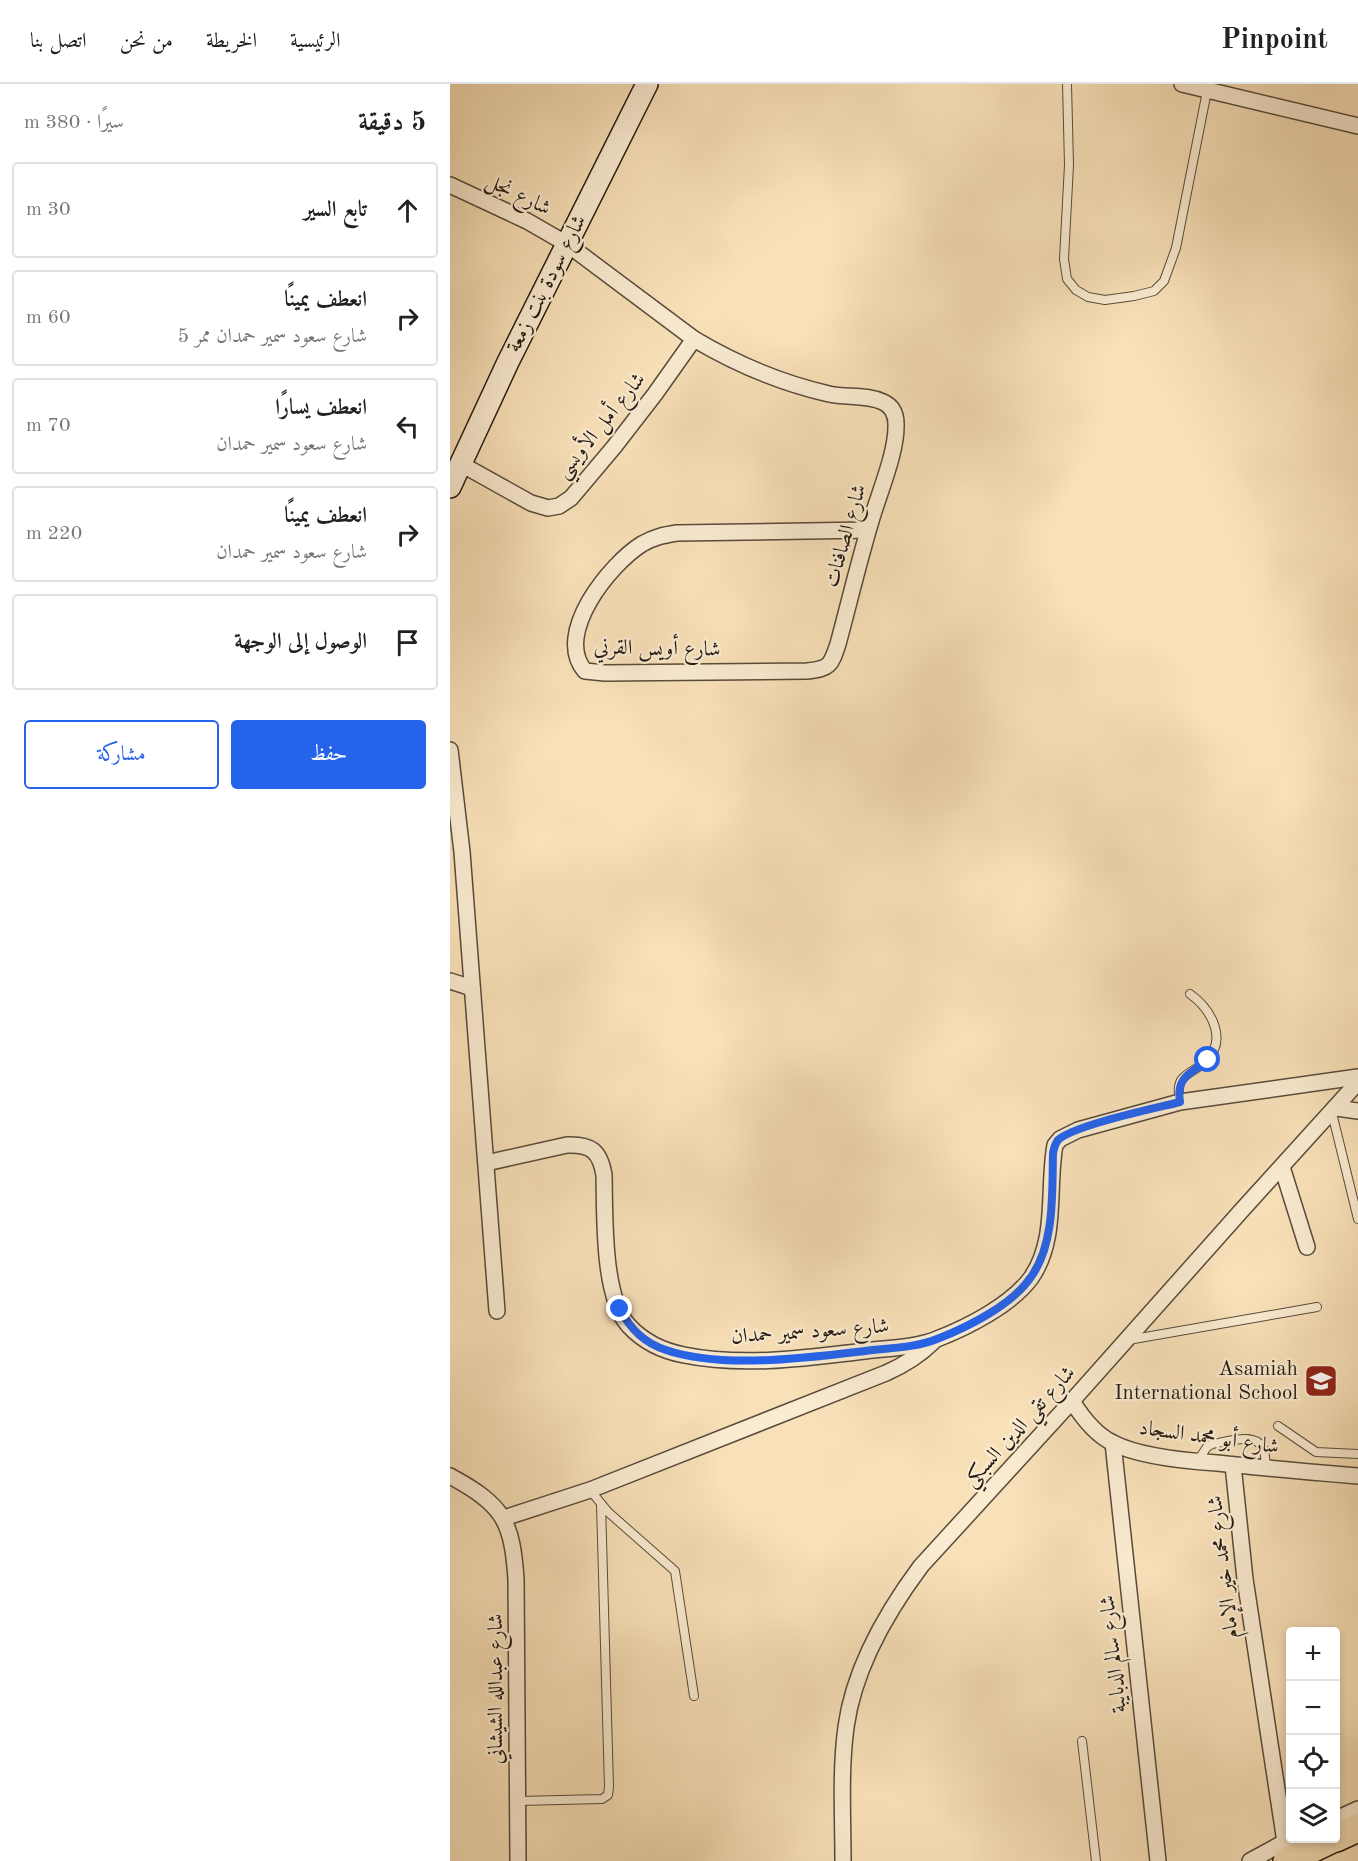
<!DOCTYPE html>
<html lang="ar">
<meta charset="utf-8">
<style>
body{margin:0;font-family:"Old Standard TT",Amiri,serif;background:#f6f6f6;color:#222;direction:rtl}
.controls{position:absolute;right:18px;bottom:18px;display:grid;overflow:hidden;border-radius:6px;box-shadow:0 3px 9px #0003}
.controls button{width:54px;height:54px;display:grid;place-items:center;padding:0;border:0;border-bottom:2px solid #e0e0e0;background:#fff;color:#222;font:30px sans-serif}
.stop{position:absolute;width:18px;height:18px;margin:-14px;border:4px solid #2563eb;border-radius:50%;background:#fff}
.stop.end{background:#2563eb;border-color:#fff;box-shadow:0 2px 6px #0008}
.list{margin:0;padding:0;list-style:none}
h2{display:flex;justify-content:space-between;align-items:center;height:78px;margin:0;padding:0 24px;font-size:26px}
h2 small{font-size:20px;font-weight:400;color:#767676}
.list li{display:grid;grid-template-columns:39px 1fr auto;gap:18px;align-items:center;box-sizing:border-box;height:96px;margin:0 12px 12px;padding:0 12px;border:2px solid #e0e0e0;border-radius:6px}
.list b{display:block;font-size:22px;white-space:nowrap}
.list p{margin:0;font-size:20px;white-space:nowrap;color:#767676}
.list em{font-size:20px;font-style:normal;color:#767676}
.actions{display:flex;gap:12px;padding:18px 24px}
.actions a{flex:1;padding:14px 0;border:2px solid #2563eb;border-radius:6px;text-align:center;font-size:21px;color:#2563eb}
.actions .main{background:#2563eb;color:#fff}
.icon{flex:none;width:33px;height:33px;fill:none;stroke:currentColor;stroke-width:2;stroke-linecap:round;stroke-linejoin:round}
.map{position:relative;flex:none;width:908px;height:1777px;overflow:hidden;direction:ltr}
header{display:flex;align-items:center;gap:36px;box-sizing:border-box;height:84px;padding:0 30px;background:#fff;border-bottom:2px solid #e0e0e0}
header strong{font-size:28px}
nav{display:flex;gap:33px;margin-inline-start:auto;font-size:21px}
main{display:flex}
aside{flex:1;background:#fff}
.map>svg:first-child{display:block}
.lines{fill:none;stroke-linecap:round;stroke-linejoin:round}
.lane-casing{stroke:#584b3b;stroke-width:10}
.street-casing{stroke:#584b3b;stroke-width:18}
.secondary-casing{stroke:#231911;stroke-width:24}
.highway-casing{stroke:#231911;stroke-width:30}
.lane{stroke:#faebd1;stroke-width:8}
.street{stroke:#faebd1;stroke-width:15}
.secondary{stroke:#faebd1;stroke-width:21}
.highway{stroke:#f8e0b8;stroke-width:27}
.route{stroke:#2563eb;stroke-width:8}
.labels{text-anchor:middle;dominant-baseline:central;stroke-width:4.5;stroke-linejoin:round;paint-order:stroke}
.street-label{font-size:21px;fill:#231911;stroke:#faebd1}
.poi-label{font-size:21px;fill:#231911;stroke:#faebd1;text-anchor:end}
</style>
<header>
<strong>Pinpoint</strong>
<nav><a>الرئيسية</a><a>الخريطة</a><a>من نحن</a><a>اتصل بنا</a></nav>
</header>
<main>
<div class="map">
<svg width="908" height="1777" viewBox="0 0 908 1777">
<rect width="100%" height="100%" fill="#f8e0b8"/>
<filter id="stains"><feTurbulence type="fractalNoise" baseFrequency=".00333" numOctaves="4"/><feColorMatrix values="0 0 0 0 .2 0 0 0 0 .09 0 0 0 0 .02 0 0 0 .5 -.17"/></filter>
<radialGradient id="worn" r=".72"><stop offset=".6" stop-color="#630" stop-opacity="0"/><stop offset="1" stop-color="#630" stop-opacity=".3"/></radialGradient>
<g class="lines">
<defs>
<g id="lane">
<path d="M617,0L619,81L614,175L617,195L626,206L638,213L655,216L684,212L704,207L714,197L726,164L757,7"/>
<path d="M730,1018C729,1010 727,1002 732,995C738,988 749,984 755,978C779,956 761,925 740,910"/>
<path d="M882,1029L908,1135"/>
<path d="M678,1256L867,1223"/>
<path d="M828,1342L866,1368L908,1370"/>
<path d="M747,1378L757,1363L762,1360C777,1358 805,1348 813,1364C816,1370 815,1378 816,1384"/>
<path d="M140,1406L158,1428L225,1487L244,1612"/>
<path d="M632,1657L646,1777"/>
<path d="M68,1717L152,1715L158,1711L159,1703L151,1420"/>
</g>
<g id="street">
<path d="M732,0L908,42"/>
<path d="M0,101L77,137L117,160L244,255C286,280 331,299 379,310C396,314 416,310 433,318C442,322 446,330 446,340C447,368 429,409 421,437C409,477 399,519 388,560C381,581 380,585 357,587L155,589L135,587C103,550 160,480 192,460C204,453 214,451 227,449L418,446"/>
<path d="M11,380L81,419L98,424L109,422L121,414L164,363L205,310L244,255"/>
<path d="M0,666L12,768L47,1227"/>
<path d="M0,897L22,904"/>
<path d="M887,1024L908,1027"/>
<path d="M36,1079L117,1061C141,1060 150,1067 154,1091C155,1129 152,1213 179,1242C193,1257 213,1267 234,1271C293,1283 356,1274 415,1267C438,1264 465,1264 487,1255C518,1243 561,1221 581,1194C608,1155 597,1105 605,1061L610,1055L628,1046L730,1018L908,993"/>
<path d="M832,1083L857,1163"/>
<path d="M622,1317C632,1333 646,1351 663,1359C690,1373 736,1377 767,1379C814,1384 861,1388 908,1392"/>
<path d="M663,1359L708,1777"/>
<path d="M783,1381L795,1495L835,1758"/>
<path d="M0,1392C53,1421 62,1436 66,1495L68,1777"/>
<path d="M54,1434L140,1406L436,1289C454,1281 469,1272 483,1258"/>
<path d="M886,1735L908,1725"/>
<path d="M393,1777C393,1733 390,1687 396,1643C404,1584 436,1529 471,1482L622,1317L792,1126L908,998"/>
<path d="M800,1777L842,1754"/>
</g>
<path id="secondary" d="M0,403L58,278L197,0"/>
<g id="highway">
<path d="M886,1754L908,1744"/>
<path d="M837,1777L884,1754"/>
</g>
</defs>
<use href="#lane" class="lane-casing"/>
<use href="#street" class="street-casing"/>
<use href="#secondary" class="secondary-casing"/>
<use href="#highway" class="highway-casing"/>
<use href="#lane" class="lane"/>
<use href="#street" class="street"/>
<use href="#secondary" class="secondary"/>
<use href="#highway" class="highway"/>
</g>
<g class="lines">
<path class="route" d="M170,1225C180,1245 194,1259 216,1266C271,1285 357,1274 415,1267C438,1264 465,1264 487,1255C518,1243 562,1221 581,1193C605,1160 602,1108 603,1069C604,1064 605,1060 608,1056C624,1041 706,1024 730,1018C726,993 740,990 758,976"/>
</g>
<defs>
<symbol id="school-square" viewBox="-11 -11 22 22"><rect x="-9" y="-9" width="18" height="18" rx="4" fill="#8f2418" stroke="#faebd1"/><path d="M0-5L7-2L0 1L-7-2ZM-4 1L0 2.5L4 1V4Q0 6-4 4Z" fill="#fff"/></symbol>
</defs>
<g fill-rule="evenodd">
<use href="#school-square" x="852" y="1278" width="38" height="38"/>
</g>
<g class="labels">
<g class="street-label">
<text transform="translate(68 111) rotate(26)">شارع نجل</text>
<text transform="translate(97 200) rotate(-63)">شارع سودة بنت زمعة</text>
<text transform="translate(151 342) rotate(-51)">شارع أمل الأويسي</text>
<text transform="translate(396 452) rotate(-74)">شارع الصافنات</text>
<text transform="translate(207 565) rotate(1)">شارع أويس القرني</text>
<text transform="translate(360 1248) rotate(-4)">شارع سعود سمير حمدان</text>
<text transform="translate(570 1343) rotate(-48)">شارع تقي الدين السبكي</text>
<text transform="translate(759 1354) rotate(8)">شارع أبو محمد السجاد</text>
<text transform="translate(774 1483) rotate(-97)">شارع محمد خير الإمام</text>
<text transform="translate(664 1570) rotate(-96)">شارع سالم الدبايبة</text>
<text transform="translate(46 1605) rotate(-90)">شارع عبدالله الشيشاني</text>
</g>
<g class="poi-label">
<text x="848" y="1285">Asamiah<tspan x="848" dy="24">International School</tspan></text>
</g>
</g>
<rect width="100%" height="100%" filter="url(#stains)"/>
<rect width="100%" height="100%" fill="url(#worn)"/>
</svg>
<div class="controls">
<button>+</button>
<button>−</button>
<button><svg class="icon" aria-label="locate" viewBox="0 0 24 24"><circle cx="12" cy="12" r="6"/><path d="M12 2v4M12 18v4M2 12h4M18 12h4"/></svg></button>
<button><svg class="icon" aria-label="layers" viewBox="0 0 24 24"><path d="M12 4l9 5-9 5-9-5zM3 14l9 5 9-5"/></svg></button>
</div>
<div class="stop" style="left:758px;top:976px"></div>
<div class="stop end" style="left:170px;top:1225px"></div>
</div>
<aside>
<h2>5 دقيقة<small>سيرًا · 380 m</small></h2>
<ul class="list">
<li><svg class="icon" aria-label="ahead" viewBox="0 0 24 24"><path d="M12 20V5M6 11l6-6 6 6"/></svg><div><b>تابع السير</b></div><em>30 m</em></li>
<li><svg class="icon" aria-label="right" viewBox="0 0 24 24"><path d="M7 20v-9h11M14 6l5 5-5 5"/></svg><div><b>انعطف يمينًا</b><p>شارع سعود سمير حمدان ممر 5</p></div><em>60 m</em></li>
<li><svg class="icon" aria-label="left" viewBox="0 0 24 24"><path d="M17 20v-9H6M10 6l-5 5 5 5"/></svg><div><b>انعطف يسارًا</b><p>شارع سعود سمير حمدان</p></div><em>70 m</em></li>
<li><svg class="icon" aria-label="right" viewBox="0 0 24 24"><path d="M7 20v-9h11M14 6l5 5-5 5"/></svg><div><b>انعطف يمينًا</b><p>شارع سعود سمير حمدان</p></div><em>220 m</em></li>
<li><svg class="icon" aria-label="arrive" viewBox="0 0 24 24"><path d="M6 21V4h12l-3 4 3 4H6"/></svg><div><b>الوصول إلى الوجهة</b></div></li>
</ul>
<div class="actions"><a class="main">حفظ</a><a>مشاركة</a></div>
</aside>
</main>
